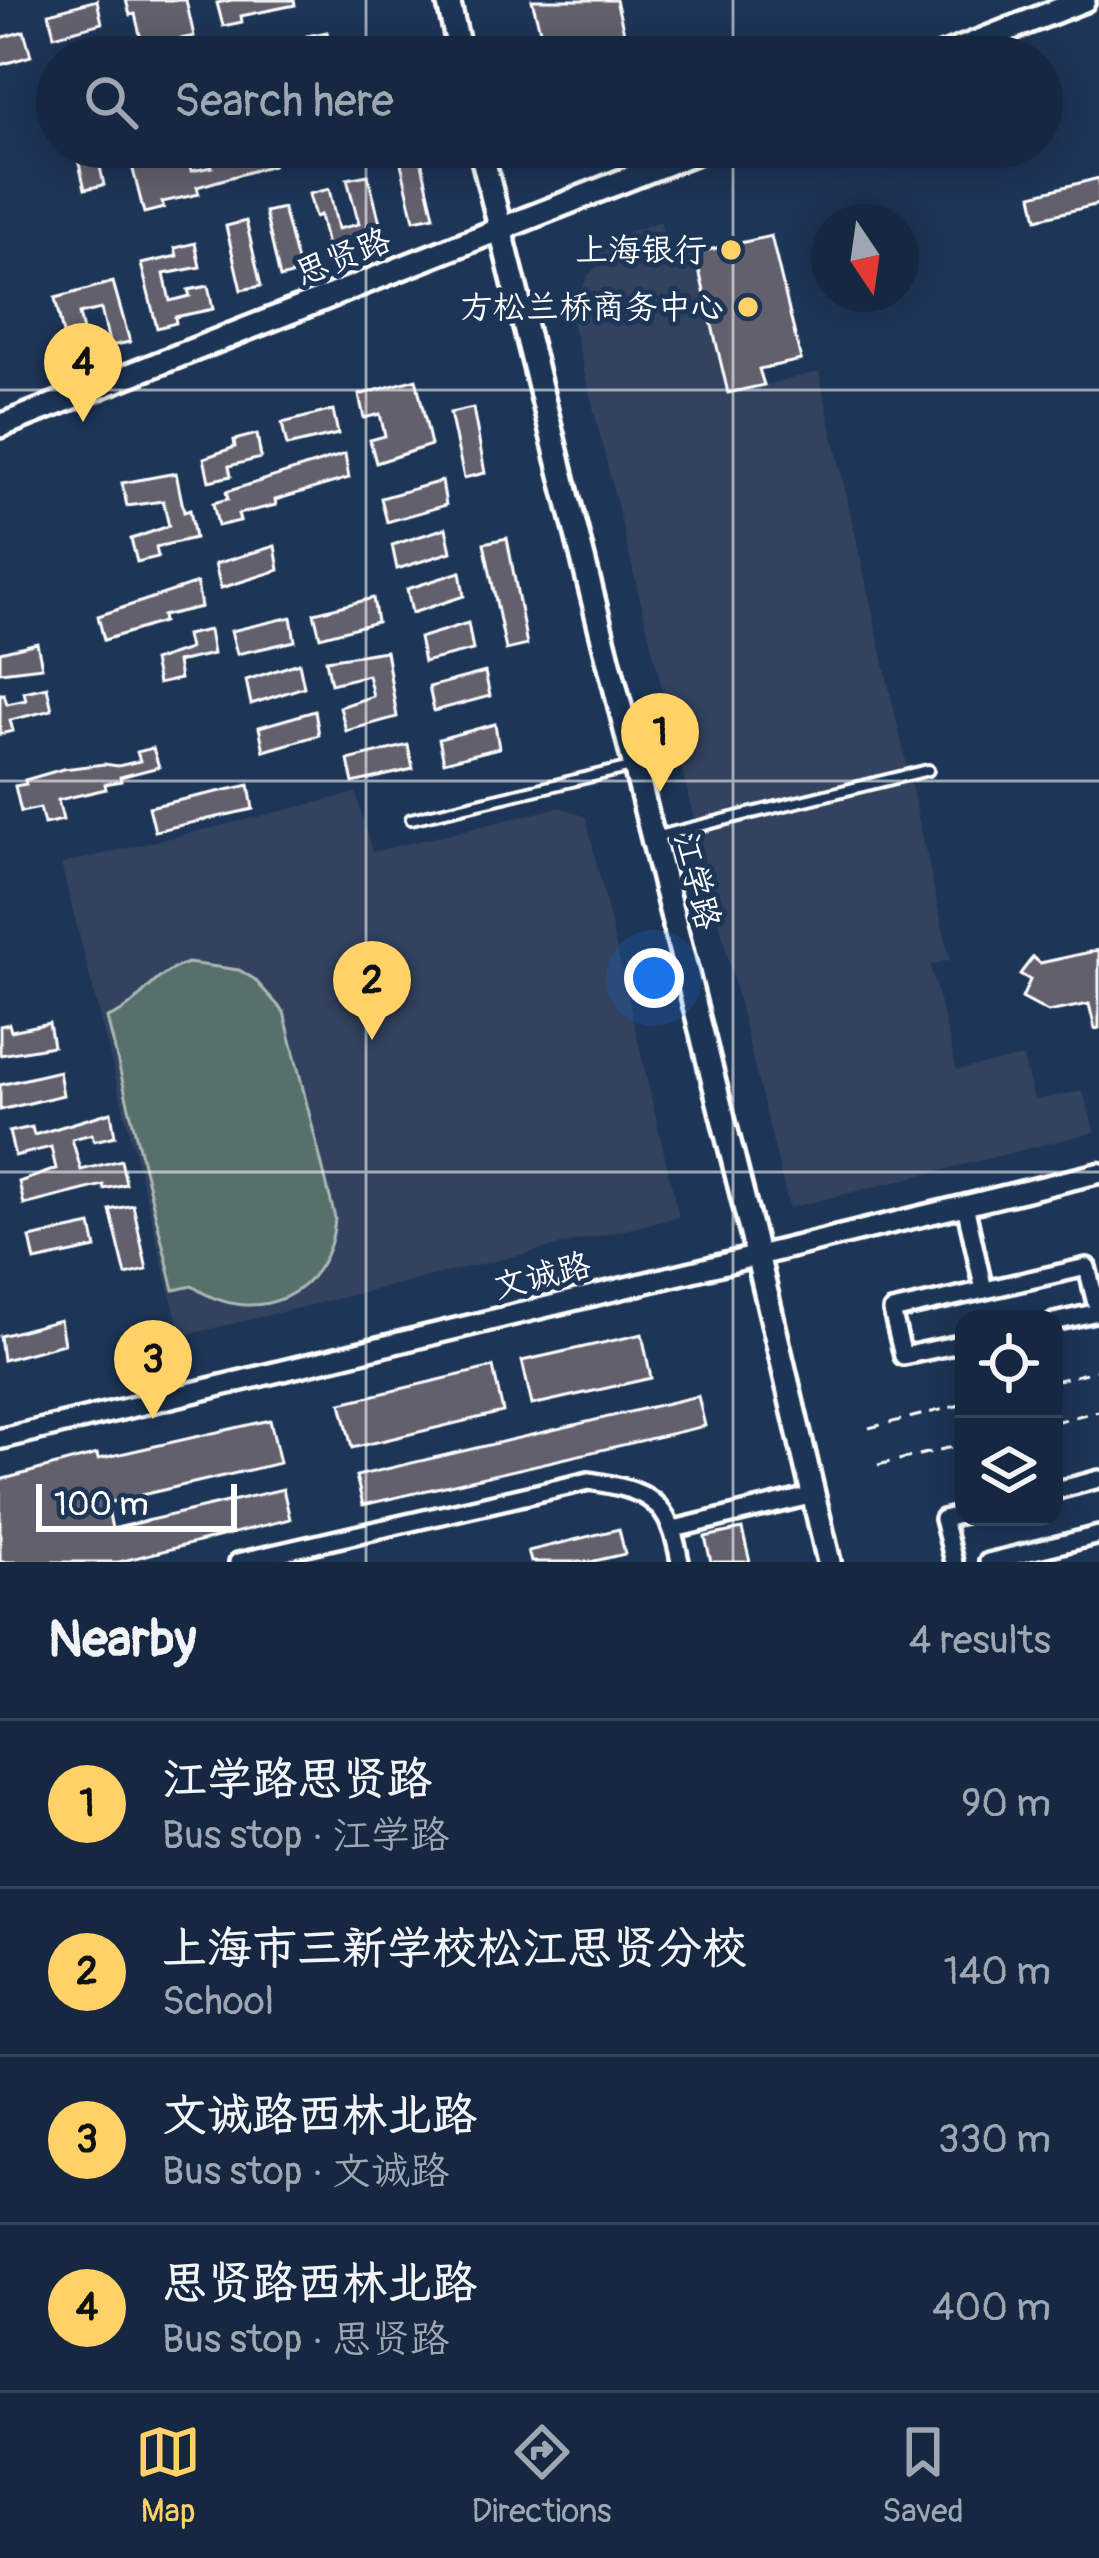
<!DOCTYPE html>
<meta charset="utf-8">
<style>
body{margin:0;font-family:Pangolin,"LXGW WenKai TC",sans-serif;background:#1f3048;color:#f1f3f6}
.controls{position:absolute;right:36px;bottom:36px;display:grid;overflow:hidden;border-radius:24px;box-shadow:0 6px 30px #0003}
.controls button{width:108px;height:108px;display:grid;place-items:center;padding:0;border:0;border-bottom:3px solid #35445a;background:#162841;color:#f1f3f6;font:60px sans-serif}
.compass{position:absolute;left:811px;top:204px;width:108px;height:108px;border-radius:50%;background:#162841;box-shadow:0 6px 30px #0003;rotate:167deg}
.scale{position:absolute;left:36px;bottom:30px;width:201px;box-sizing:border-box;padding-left:12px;border:6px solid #fff;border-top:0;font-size:33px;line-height:42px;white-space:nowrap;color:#fff;-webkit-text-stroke:9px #1d3557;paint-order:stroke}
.you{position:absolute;left:654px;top:978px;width:42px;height:42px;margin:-30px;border:9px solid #fff;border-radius:50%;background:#1a73e8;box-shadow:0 0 0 18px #1a73e833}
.badge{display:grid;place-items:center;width:78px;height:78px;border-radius:50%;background:#ffd166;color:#111;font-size:39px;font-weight:700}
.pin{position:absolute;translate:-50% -99px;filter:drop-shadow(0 3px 6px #0008)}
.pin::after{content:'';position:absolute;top:63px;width:42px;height:36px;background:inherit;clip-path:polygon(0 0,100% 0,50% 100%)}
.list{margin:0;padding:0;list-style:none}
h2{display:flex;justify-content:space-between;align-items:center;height:156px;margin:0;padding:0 48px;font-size:51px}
h2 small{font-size:39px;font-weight:400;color:#9ea6b1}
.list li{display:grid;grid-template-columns:78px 1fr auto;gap:36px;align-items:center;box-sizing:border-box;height:168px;padding:0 48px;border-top:3px solid #35445a}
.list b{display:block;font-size:45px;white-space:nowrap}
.list p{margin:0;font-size:39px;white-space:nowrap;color:#9ea6b1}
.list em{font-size:39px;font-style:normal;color:#9ea6b1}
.icon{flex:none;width:66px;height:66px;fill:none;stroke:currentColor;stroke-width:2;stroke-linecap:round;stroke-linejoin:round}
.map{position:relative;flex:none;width:1099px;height:1562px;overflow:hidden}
.search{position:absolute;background:#162841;box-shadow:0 6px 30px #0003;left:36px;right:36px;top:36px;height:132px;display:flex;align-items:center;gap:30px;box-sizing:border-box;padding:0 42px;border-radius:66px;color:#9ea6b1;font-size:45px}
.sheet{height:828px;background:#162841}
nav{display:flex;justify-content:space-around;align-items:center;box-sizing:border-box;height:168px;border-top:3px solid #35445a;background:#162841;font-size:33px;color:#9ea6b1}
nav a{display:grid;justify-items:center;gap:6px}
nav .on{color:#ffd166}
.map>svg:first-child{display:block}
.built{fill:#32425e}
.green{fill:#586f6b;stroke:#acb7b5;stroke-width:3}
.building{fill:#63606e;stroke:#fff;stroke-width:3}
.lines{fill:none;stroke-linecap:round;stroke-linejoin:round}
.service-casing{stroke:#fff;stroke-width:16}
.minor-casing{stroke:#fff;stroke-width:24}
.tertiary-casing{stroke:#fff;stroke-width:27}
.secondary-casing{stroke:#fff;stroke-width:30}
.path{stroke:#fff;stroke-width:3;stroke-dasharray:12 9;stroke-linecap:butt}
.service{stroke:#1d3557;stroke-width:8}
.minor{stroke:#1d3557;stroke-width:15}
.tertiary{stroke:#1d3557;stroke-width:18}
.secondary{stroke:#1d3557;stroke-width:21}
.grid{fill:none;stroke:#fff;stroke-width:3;stroke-opacity:0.55}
.poi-dot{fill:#ffd166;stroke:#1d3557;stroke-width:4.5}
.labels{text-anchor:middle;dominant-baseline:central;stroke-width:10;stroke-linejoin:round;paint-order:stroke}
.poi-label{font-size:33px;fill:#fff;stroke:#1d3557;text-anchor:end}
.street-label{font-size:33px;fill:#fff;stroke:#1d3557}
</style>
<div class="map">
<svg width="1099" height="1562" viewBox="0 0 1099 1562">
<rect width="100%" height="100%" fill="#1d3557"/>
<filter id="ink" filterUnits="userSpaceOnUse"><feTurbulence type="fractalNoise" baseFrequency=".00833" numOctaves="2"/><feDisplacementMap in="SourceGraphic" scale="24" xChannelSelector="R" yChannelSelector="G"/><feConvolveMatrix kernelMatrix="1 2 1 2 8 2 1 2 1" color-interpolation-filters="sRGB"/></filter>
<g filter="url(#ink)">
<g class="built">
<path d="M660,221L672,256L695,253L728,393L819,372L950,960L930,965L957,1070L1023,1057L1034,1100L1083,1091L1095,1132L789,1208L570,313L588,275L602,263L597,243Z"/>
<path d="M356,793L372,852L561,807L586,817L679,1217L181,1336L61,864Z"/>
</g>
<path class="green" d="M188,963L239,970L254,979L284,1012L335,1218C330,1296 254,1329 192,1286L174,1290L107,1018C140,1008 148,975 188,963Z"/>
<g class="building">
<path d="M97,0L102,23L54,36L49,13Z"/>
<path d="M126,0H186L194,36L163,43L164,52L145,56L135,14L130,15Z"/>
<path d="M232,0H294L295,5L241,16L242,22L223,26L217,3Z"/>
<path d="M532,0H616L630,57H547Z"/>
<path d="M24,31L31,56L0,65V38Z"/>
<path d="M327,32L332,55L257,57V52L287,46L289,52L310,47L307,36Z"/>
<path d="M75,147H90L94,163L99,162L104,185L85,189Z"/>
<path d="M143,147H186L191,171L212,167L211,159L249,151L248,147H269L273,165L197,187L199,194L162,202L164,208L144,213L128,150Z"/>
<path d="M419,151L434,216L414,220L399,155Z"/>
<path d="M368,175L384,239L329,255L320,215L315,217L309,194L329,189L338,229L359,224L347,179Z"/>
<path d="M1099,178V204L1037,219L1032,195Z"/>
<path d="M283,208L300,273L280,278L265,212Z"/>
<path d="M246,221L261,286L241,290L226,226Z"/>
<path d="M771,236L801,360L759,369L764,385L728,393L695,253Z"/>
<path d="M195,243L200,267L164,274L170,301L190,296L188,290L208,286L213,309L175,317L176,323L157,328L141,264L177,256L175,248Z"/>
<path d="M113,282L130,342L110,346L101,309L79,314L89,357L69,361L55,298Z"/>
<path d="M416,379L431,445L376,463L370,440L385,436L380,414L364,418L359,395Z"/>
<path d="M473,408L485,473L464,478L450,413Z"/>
<path d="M333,410L338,434L287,446L282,423Z"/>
<path d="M257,434L261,458L229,466L231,476L209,481L204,458L235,447L234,440Z"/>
<path d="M345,454L349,478L275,500L276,505L238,514L240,521L218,526L213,503L228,499L226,492Z"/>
<path d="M176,473L184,512L190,510L195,538L156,547L158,557L137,562L131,539L169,526L163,501L127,506L122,483Z"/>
<path d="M442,481L446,505L387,522L381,498Z"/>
<path d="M446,528L451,552L397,569L392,545Z"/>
<path d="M507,538L527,645L506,650L484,543Z"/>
<path d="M275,546L279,570L221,588L215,564Z"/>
<path d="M460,572L464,596L412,613L407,589Z"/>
<path d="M197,583L201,607L162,616L163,622L104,640L98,616Z"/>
<path d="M373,598L377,622L320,637L314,613Z"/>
<path d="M291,617L295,641L237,654L231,631Z"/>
<path d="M468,623L473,650L424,662L419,638Z"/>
<path d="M209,630L213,654L177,662L180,679L158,684L153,661L189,649L186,635Z"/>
<path d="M37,643L42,667L0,672V652Z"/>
<path d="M386,651L397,717L346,731L340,707L373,696L368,675L331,684L326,660Z"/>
<path d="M299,663L304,687L251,704L246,680Z"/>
<path d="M485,672L490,696L434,711L429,687Z"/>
<path d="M47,687L52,710L10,720L13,731L0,734V694H4L7,704L26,700L24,692Z"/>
<path d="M315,711L319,735L264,751L259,727Z"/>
<path d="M495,724L499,748L444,762L439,739Z"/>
<path d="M408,745L413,769L353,783L348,760Z"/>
<path d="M153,748L159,767L120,777L121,781L105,784L106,789L58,800L63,820L44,824L40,808L21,812L15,786L26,784L25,780L63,769L104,764L118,766L140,761L137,752Z"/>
<path d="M249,785L253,809L155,831L149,807Z"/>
<path d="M1099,950V1028L1095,1029L1089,1004L1048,1012L1022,998L1030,980L1020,974L1033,957L1040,963Z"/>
<path d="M49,1023L53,1046L0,1055V1026L9,1024L11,1031Z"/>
<path d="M59,1071L63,1095L0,1110V1085Z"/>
<path d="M111,1112L115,1136L94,1141L92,1134L72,1139L81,1170L121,1160L126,1184L104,1189L103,1185L24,1205L19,1182L56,1169L51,1147L15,1156L9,1132L32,1127L34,1135Z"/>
<path d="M133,1205L147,1270L126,1275L110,1210Z"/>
<path d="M91,1225L96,1248L35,1261L30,1238Z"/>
<path d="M60,1320L64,1344L3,1360L0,1336Z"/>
<path d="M642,1334L651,1378L532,1405L522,1361Z"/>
<path d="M493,1367L503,1412L352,1448L341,1403Z"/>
<path d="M698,1396L705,1426L363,1505L356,1476Z"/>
<path d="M270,1420L280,1463L107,1503L112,1529L283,1489L290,1519L119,1562H0V1480L97,1454L98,1459Z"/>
<path d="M619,1529L625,1554L590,1562H531L528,1551Z"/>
<path d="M742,1529L750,1562H711L705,1537Z"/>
</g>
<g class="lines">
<defs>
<g id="service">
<path d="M411,819L631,767"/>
<path d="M654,837L928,770"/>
</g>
<g id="minor">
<path d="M965,1205L984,1290"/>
<path d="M964,1343L903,1356L892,1311L1087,1267L1098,1312L1054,1322"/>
<path d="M1054,1491L1099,1479"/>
<path d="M674,1529L814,1495"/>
<path d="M238,1562L589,1481C649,1490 669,1500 680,1562"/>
<path d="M954,1562L943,1519L964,1514"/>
<path d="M988,1562L1099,1535"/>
</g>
<path id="tertiary" d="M0,1439L1099,1173"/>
<g id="secondary">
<path d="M448,0L461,57"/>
<path d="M939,57L1084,0"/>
<path d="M480,147L757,1254L829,1562"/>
<path d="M0,426L709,147"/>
</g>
</defs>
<use href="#service" class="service-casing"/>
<use href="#minor" class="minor-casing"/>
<use href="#tertiary" class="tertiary-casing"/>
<use href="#secondary" class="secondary-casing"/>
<g class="path">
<path d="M1054,1381L1099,1370"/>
<path d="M1054,1422L1099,1411"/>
<path d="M869,1428L964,1404"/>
<path d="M878,1465L964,1444"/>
</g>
<use href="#service" class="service"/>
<use href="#minor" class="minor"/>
<use href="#tertiary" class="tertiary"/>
<use href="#secondary" class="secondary"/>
</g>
</g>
<path class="grid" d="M366,0V57M733,0V57M366,147V1562M733,147V1562M0,390H1099M0,781H1099M0,1172H1099"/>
<g class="poi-dot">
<circle cx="731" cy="250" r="12"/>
<circle cx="748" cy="307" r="12"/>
</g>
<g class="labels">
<g class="poi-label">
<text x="707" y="250">上海银行</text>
<text x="724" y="307">方松兰桥商务中心</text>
</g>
<g class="street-label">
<text transform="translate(343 257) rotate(-22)">思贤路</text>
<text transform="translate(697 881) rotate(76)">江学路</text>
<text transform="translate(542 1276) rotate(-14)">文诚路</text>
</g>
</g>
</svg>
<div class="controls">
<button><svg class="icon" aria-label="locate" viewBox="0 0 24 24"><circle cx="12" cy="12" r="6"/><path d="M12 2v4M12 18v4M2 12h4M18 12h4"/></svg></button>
<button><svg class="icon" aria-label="layers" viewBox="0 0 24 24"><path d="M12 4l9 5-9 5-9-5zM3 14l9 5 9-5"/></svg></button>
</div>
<svg class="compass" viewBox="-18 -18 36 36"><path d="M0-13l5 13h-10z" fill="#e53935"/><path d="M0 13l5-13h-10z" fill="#9ea6b1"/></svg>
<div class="scale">100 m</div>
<div class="you"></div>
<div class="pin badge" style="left:660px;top:792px">1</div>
<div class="pin badge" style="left:372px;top:1040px">2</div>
<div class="pin badge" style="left:153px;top:1419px">3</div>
<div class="pin badge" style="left:83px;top:422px">4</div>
<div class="search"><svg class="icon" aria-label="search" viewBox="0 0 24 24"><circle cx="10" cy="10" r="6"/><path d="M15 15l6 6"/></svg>Search here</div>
</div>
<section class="sheet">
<h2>Nearby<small>4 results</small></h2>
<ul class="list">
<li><span class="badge">1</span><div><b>江学路思贤路</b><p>Bus stop · 江学路</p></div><em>90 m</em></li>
<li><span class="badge">2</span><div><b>上海市三新学校松江思贤分校</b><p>School</p></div><em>140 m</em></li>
<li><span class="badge">3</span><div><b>文诚路西林北路</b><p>Bus stop · 文诚路</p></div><em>330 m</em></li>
<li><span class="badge">4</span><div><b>思贤路西林北路</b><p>Bus stop · 思贤路</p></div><em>400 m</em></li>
</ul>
</section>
<nav>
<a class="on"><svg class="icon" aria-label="map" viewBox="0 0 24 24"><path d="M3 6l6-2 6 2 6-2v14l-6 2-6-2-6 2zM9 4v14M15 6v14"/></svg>Map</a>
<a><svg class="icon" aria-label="directions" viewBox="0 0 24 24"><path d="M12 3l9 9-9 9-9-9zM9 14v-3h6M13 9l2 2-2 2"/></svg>Directions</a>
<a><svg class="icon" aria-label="saved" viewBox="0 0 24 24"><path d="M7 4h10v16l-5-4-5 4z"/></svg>Saved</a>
</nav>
